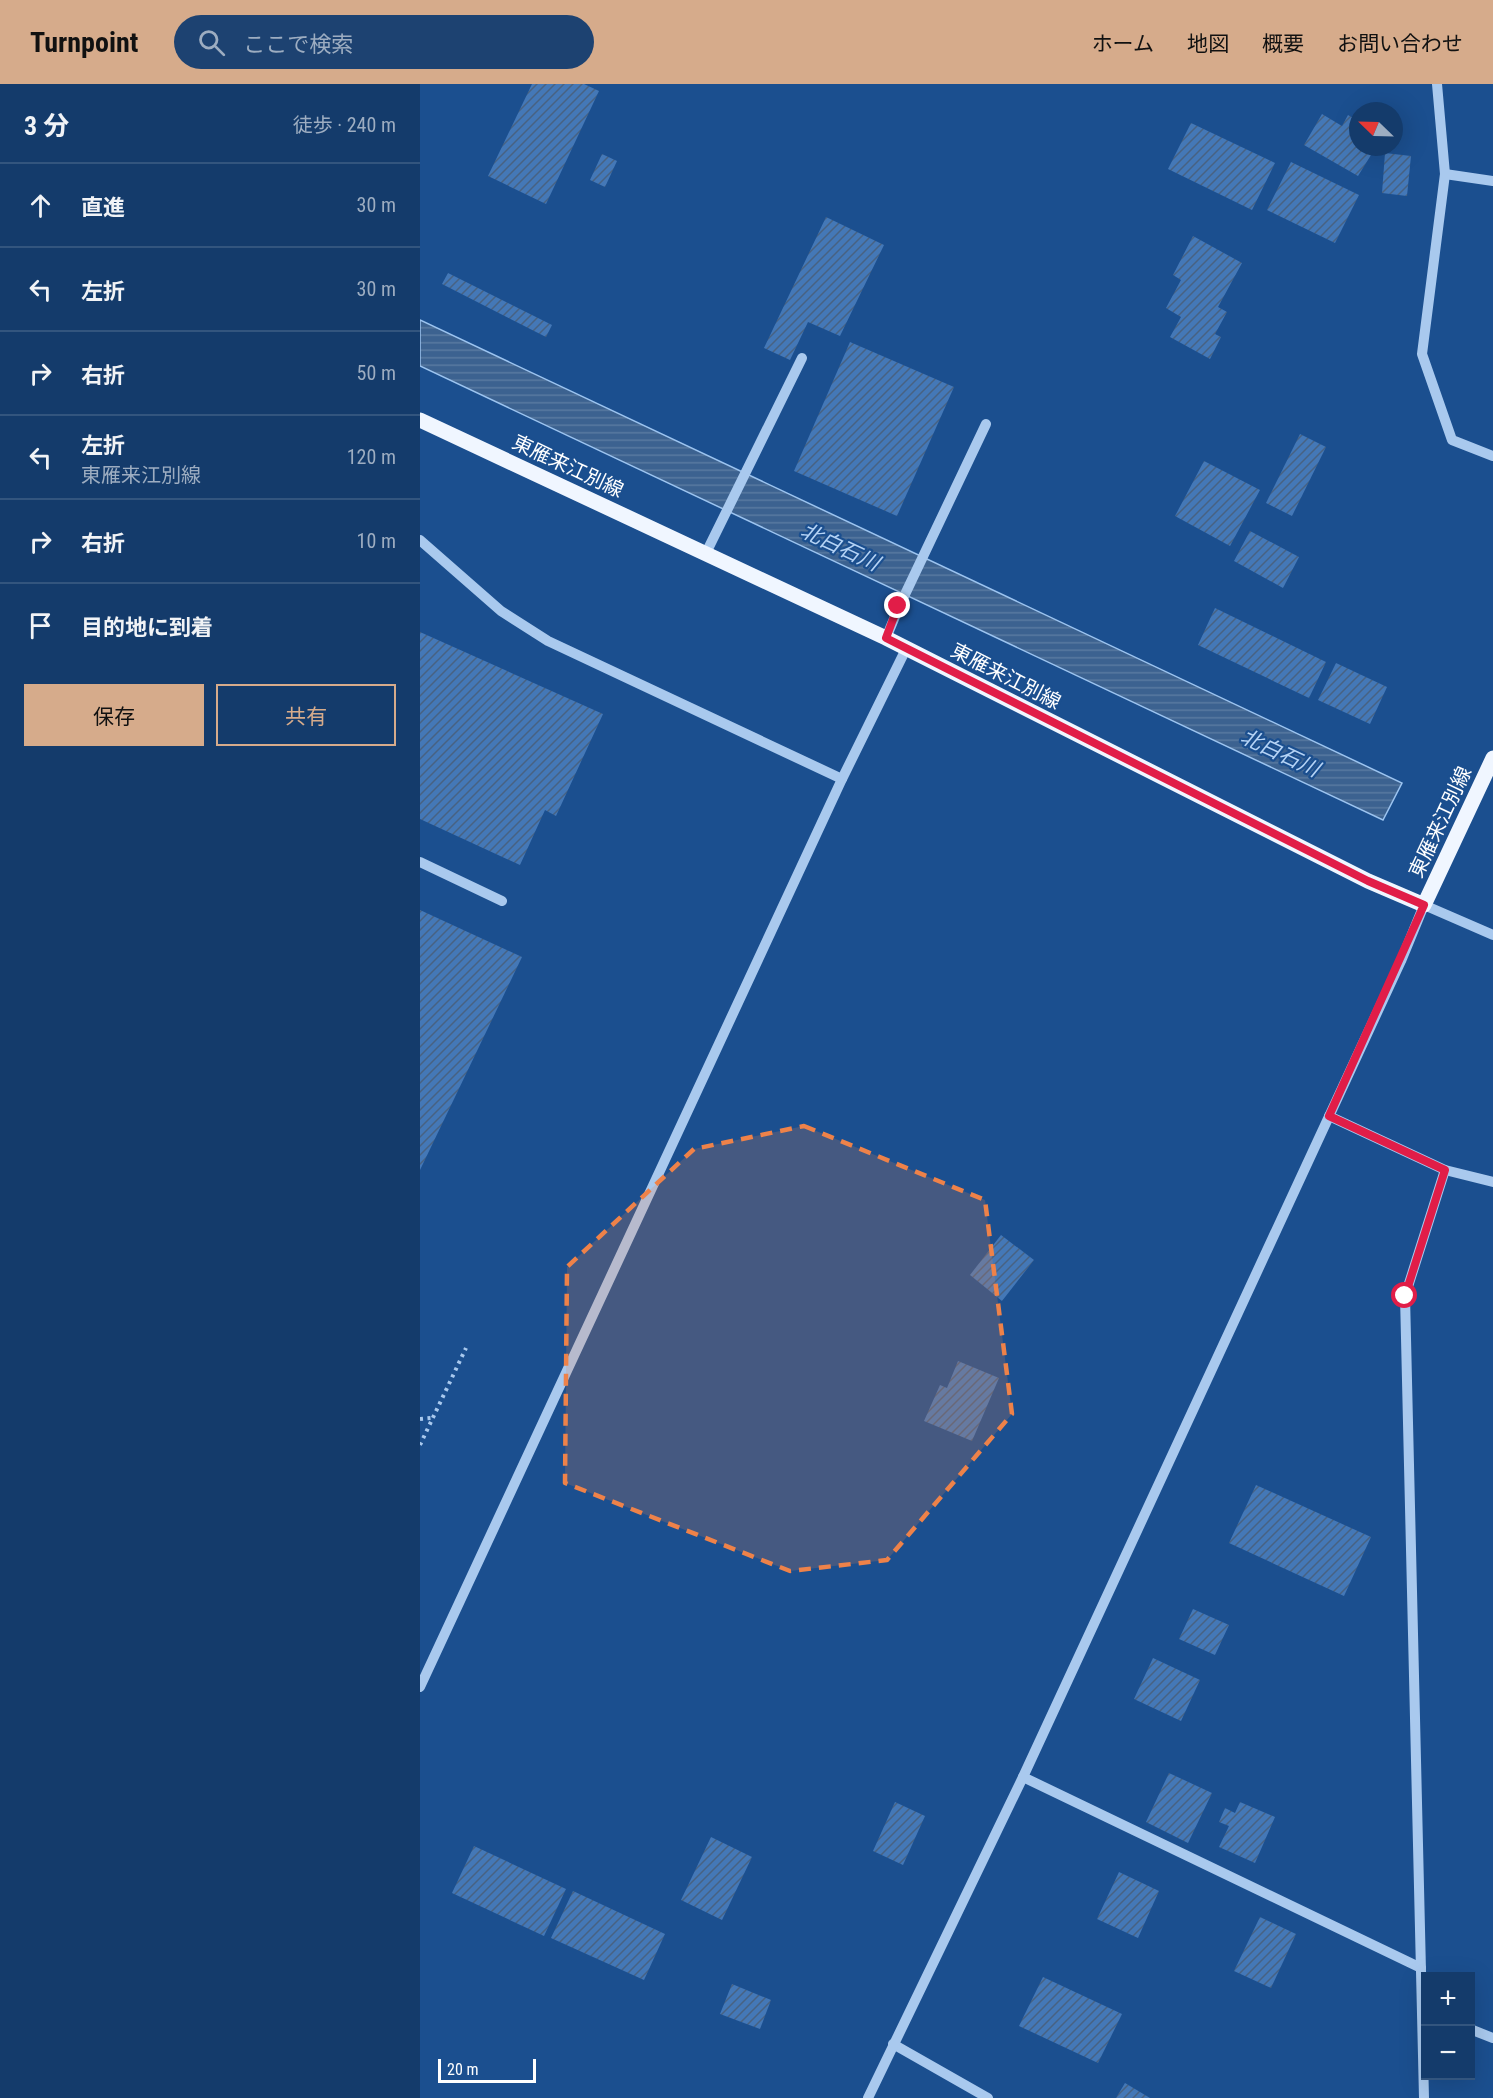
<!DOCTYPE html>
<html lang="ja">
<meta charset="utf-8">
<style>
body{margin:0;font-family:"Roboto Condensed","Noto Sans JP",sans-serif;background:#1d4271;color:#f1f3f6}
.controls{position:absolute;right:18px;bottom:18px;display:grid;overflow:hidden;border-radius:0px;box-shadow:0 6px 24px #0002}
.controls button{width:54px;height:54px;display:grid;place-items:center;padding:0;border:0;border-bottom:2px solid #33557e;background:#143b6b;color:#f1f3f6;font:30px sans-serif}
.compass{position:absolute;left:929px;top:18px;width:54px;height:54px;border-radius:50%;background:#143b6b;box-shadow:0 6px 24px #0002;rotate:293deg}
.scale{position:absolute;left:18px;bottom:15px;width:98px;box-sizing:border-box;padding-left:6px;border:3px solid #fff;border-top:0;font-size:16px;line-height:21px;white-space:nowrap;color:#fff;-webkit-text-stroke:4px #1b4f8f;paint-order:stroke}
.stop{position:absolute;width:18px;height:18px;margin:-14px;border:4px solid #e11d48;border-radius:50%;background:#fff}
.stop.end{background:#e11d48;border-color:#fff;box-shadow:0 2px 6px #0008}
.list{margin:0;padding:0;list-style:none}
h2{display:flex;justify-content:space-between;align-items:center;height:78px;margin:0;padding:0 24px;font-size:26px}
h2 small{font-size:20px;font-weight:400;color:#9dadc1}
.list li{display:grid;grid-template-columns:39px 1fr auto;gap:18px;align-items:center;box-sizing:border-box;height:84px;padding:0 24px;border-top:2px solid #33557e}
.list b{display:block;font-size:22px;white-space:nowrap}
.list p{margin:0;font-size:20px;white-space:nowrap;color:#9dadc1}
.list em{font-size:20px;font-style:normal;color:#9dadc1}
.actions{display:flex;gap:12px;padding:18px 24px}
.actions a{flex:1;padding:14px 0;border:2px solid #d6ab8b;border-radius:0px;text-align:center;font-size:21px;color:#d6ab8b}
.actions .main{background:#d6ab8b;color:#111}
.icon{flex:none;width:33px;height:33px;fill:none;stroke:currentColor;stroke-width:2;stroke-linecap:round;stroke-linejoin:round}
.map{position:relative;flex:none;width:1073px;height:2014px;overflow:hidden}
header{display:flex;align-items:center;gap:36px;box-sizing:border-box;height:84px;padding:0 30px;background:#d6ab8b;color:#111}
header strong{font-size:28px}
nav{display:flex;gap:33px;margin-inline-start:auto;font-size:21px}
.search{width:420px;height:54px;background:#1d4271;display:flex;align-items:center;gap:15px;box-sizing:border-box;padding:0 21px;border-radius:33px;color:#9dadc1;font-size:22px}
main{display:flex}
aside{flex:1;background:#143b6b}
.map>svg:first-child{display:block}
.water{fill:url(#water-rules);stroke:#9cc4f0;stroke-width:1.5}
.building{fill:url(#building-hatch)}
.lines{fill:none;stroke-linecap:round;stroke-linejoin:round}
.path{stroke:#a9c9ee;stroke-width:4;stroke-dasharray:3 4.5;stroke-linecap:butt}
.minor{stroke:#a9c9ee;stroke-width:10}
.major{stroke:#f0f6ff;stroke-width:15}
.route{stroke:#e11d48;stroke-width:8}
.marked{fill:#ee8249;fill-opacity:0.2;stroke:#ee8249;stroke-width:4.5;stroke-dasharray:12 8;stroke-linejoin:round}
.labels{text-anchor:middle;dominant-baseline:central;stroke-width:4.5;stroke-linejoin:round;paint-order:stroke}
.street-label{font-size:20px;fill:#fff;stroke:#1b4f8f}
.water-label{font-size:21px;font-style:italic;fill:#b5d3f5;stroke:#1b4f8f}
</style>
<header>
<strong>Turnpoint</strong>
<div class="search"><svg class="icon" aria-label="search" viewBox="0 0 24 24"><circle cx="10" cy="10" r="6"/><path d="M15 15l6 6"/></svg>ここで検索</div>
<nav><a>ホーム</a><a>地図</a><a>概要</a><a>お問い合わせ</a></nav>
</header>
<main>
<aside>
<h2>3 分<small>徒歩 · 240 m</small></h2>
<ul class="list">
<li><svg class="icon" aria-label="ahead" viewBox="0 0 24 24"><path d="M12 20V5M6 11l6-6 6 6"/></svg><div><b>直進</b></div><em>30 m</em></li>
<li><svg class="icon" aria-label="left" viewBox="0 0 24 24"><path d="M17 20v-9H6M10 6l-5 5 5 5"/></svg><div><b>左折</b></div><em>30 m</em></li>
<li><svg class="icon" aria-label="right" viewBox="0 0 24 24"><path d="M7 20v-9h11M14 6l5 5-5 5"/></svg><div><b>右折</b></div><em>50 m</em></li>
<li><svg class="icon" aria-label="left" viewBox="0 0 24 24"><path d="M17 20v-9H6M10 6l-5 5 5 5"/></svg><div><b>左折</b><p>東雁来江別線</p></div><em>120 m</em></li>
<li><svg class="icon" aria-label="right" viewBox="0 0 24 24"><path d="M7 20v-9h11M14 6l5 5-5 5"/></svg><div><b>右折</b></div><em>10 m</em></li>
<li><svg class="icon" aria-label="arrive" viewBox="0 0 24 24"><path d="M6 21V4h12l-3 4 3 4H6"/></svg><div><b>目的地に到着</b></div></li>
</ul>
<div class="actions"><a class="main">保存</a><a>共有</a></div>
</aside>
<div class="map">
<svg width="1073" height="2014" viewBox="0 0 1073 2014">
<defs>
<pattern id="water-rules" width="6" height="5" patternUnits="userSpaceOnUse" patternTransform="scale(1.5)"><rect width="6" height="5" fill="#3c6290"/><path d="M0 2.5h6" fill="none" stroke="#597aa1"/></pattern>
<pattern id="building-hatch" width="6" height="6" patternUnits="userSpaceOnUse" patternTransform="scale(1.5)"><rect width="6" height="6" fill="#4478b7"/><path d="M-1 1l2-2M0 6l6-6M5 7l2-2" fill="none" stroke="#486282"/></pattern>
</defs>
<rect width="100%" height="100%" fill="#1b4f8f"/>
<path class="water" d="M0,236L982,699L963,736L0,282Z"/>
<g class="building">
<path d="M112,0H164L179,7L126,120L68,92Z"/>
<path d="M902,30L922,42L928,31L938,37V63H956L938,92L884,61Z"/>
<path d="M771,39L855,79L832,126L748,85Z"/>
<path d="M965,69L991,72L987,112L962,109Z"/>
<path d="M182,70L197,77L185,103L170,96Z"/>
<path d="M871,78L939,111L915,159L847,126Z"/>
<path d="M406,133L464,161L420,252L388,238L370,276L344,264Z"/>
<path d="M773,152L822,179L798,223L807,228L795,250L801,253L790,275L750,253L761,233L746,224L761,196L753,191Z"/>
<path d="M28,189L132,241L126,253L22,200Z"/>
<path d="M430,258L534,303L477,432L374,387Z"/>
<path d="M880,350L906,363L872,432L846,419Z"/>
<path d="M784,377L840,406L810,462L755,432Z"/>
<path d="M830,447L879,473L863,504L814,477Z"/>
<path d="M795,524L906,578L889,614L778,561Z"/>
<path d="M0,548L183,630L136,732L125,726L100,781L0,735Z"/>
<path d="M916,579L967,603L950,640L898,616Z"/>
<path d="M0,826L102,873L0,1086Z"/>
<path d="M581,1151L614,1176L582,1217L550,1191Z"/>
<path d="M538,1277L579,1294L552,1357L504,1337L520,1301L527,1304Z"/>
<path d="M836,1401L951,1453L924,1512L809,1459Z"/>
<path d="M773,1525L809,1541L795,1571L759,1555Z"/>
<path d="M733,1574L780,1596L761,1637L714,1615Z"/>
<path d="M749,1689L792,1709L768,1759L726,1738Z"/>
<path d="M475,1718L505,1732L483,1781L453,1767Z"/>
<path d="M820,1718L855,1733L835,1779L799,1763L809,1742L799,1738L805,1724L815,1729Z"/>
<path d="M291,1753L332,1773L302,1836L261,1816Z"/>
<path d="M54,1762L146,1805L124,1852L32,1809Z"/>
<path d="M699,1788L739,1807L718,1854L677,1835Z"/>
<path d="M153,1807L245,1850L224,1896L131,1854Z"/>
<path d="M840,1833L876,1850L851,1904L814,1887Z"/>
<path d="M623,1893L702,1930L678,1979L599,1942Z"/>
<path d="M312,1900L351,1916L340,1945L300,1930Z"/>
<path d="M705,1999L730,2014H696Z"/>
</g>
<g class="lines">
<g class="path">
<path d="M0,1335L11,1334"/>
<path d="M0,1361L46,1264"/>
</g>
<g class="minor">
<path d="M1017,0L1025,90L1002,270L1032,356L1073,372"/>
<path d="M1025,90L1073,97"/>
<path d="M0,456L81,527L128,557L422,695"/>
<path d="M286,469L382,274"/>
<path d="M466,554L479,523L566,340"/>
<path d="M0,778L82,817"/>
<path d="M909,1032L1025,1086L1073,1098"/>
<path d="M0,1603L422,695L486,565"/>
<path d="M603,1693L1001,1884"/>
<path d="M1050,1945L1073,1954"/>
<path d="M473,1960L568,2014"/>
<path d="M448,2014L603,1693L981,877L1004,821L1073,851"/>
<path d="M1004,2014L985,1212L1025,1086"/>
</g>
<path class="major" d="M0,336L466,554L948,797L1004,821L1073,674"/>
</g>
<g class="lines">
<path class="route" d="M478,522L466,554L948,797L1004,821L909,1032L1025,1086L985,1212"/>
</g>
<path class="marked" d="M384,1042L565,1116L592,1330L467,1476L370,1487L145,1399L147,1183L274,1065Z"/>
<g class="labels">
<g class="street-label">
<text transform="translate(148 382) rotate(25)">東雁来江別線</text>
<text transform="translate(586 592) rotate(27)">東雁来江別線</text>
<text transform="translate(1020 738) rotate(-65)">東雁来江別線</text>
</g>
<g class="water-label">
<text transform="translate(420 463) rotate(25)">北白石川</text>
<text transform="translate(860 669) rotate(25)">北白石川</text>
</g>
</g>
</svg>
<div class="controls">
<button>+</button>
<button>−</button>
</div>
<svg class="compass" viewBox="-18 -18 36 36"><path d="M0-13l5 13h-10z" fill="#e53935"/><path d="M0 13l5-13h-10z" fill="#9dadc1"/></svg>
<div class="scale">20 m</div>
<div class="stop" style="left:985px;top:1212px"></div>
<div class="stop end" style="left:478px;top:522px"></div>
</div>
</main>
